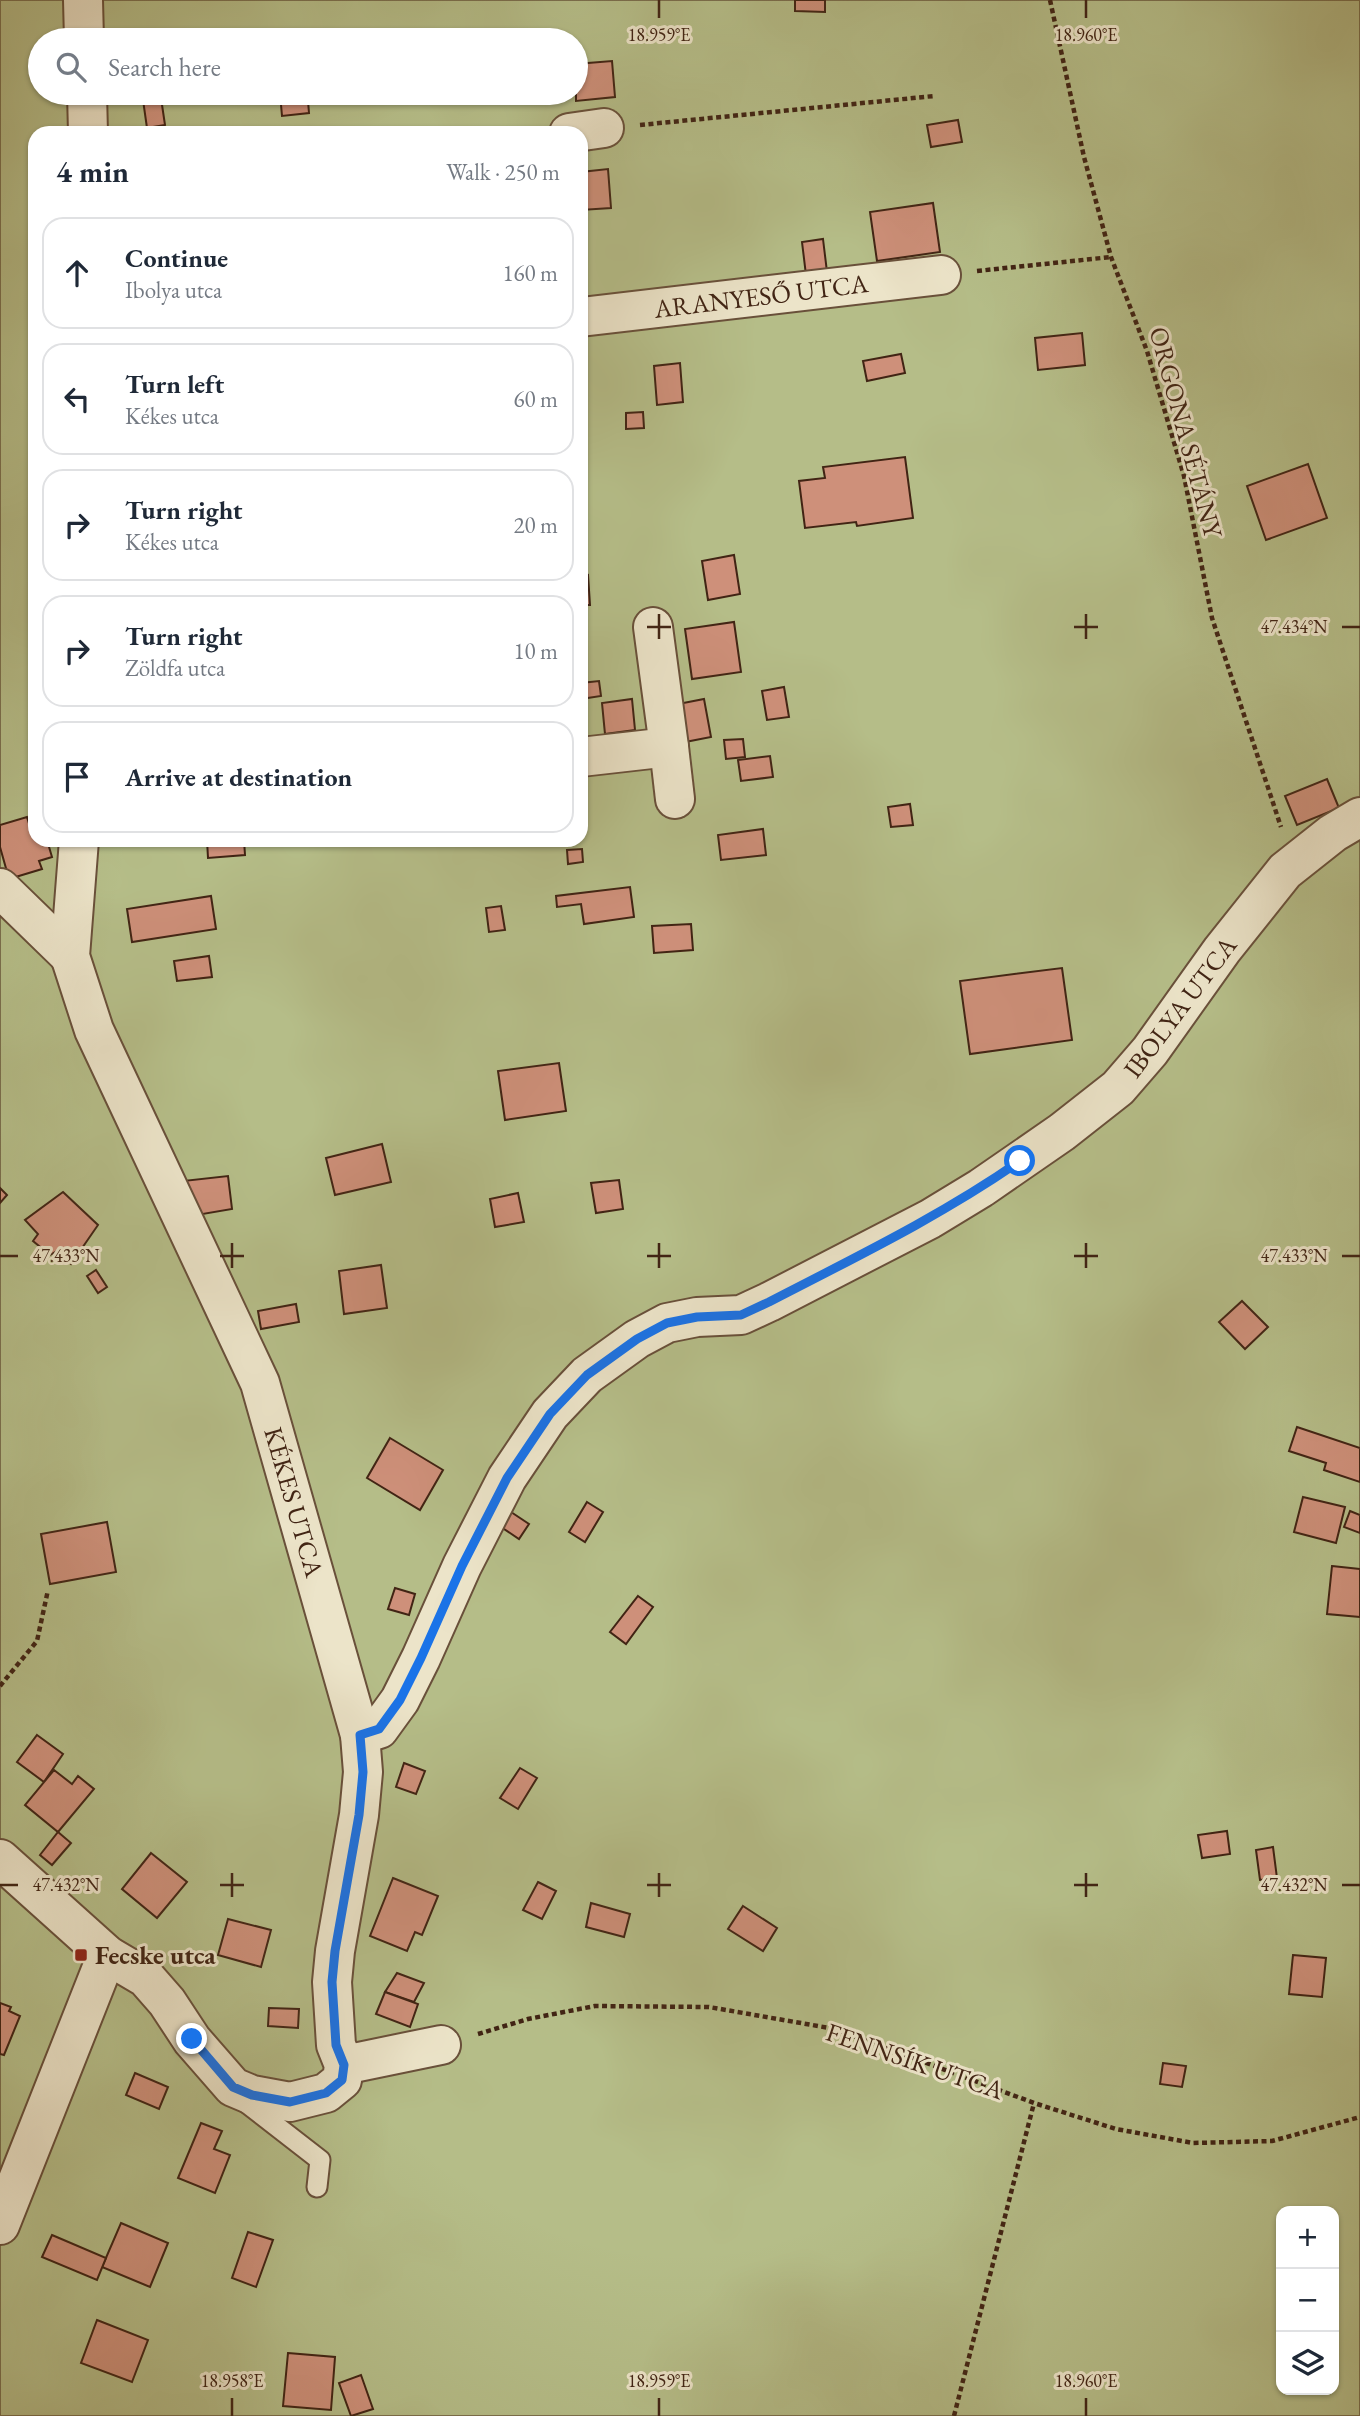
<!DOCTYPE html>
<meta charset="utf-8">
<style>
body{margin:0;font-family:"EB Garamond",serif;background:#f6f6f7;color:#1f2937}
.controls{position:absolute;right:21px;bottom:21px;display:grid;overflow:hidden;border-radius:14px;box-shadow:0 2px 5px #0004}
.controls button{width:63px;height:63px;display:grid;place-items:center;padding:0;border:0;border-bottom:2px solid #e0e1e3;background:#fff;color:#1f2937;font:35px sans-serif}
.stop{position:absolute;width:21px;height:21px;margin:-16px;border:5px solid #1a73e8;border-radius:50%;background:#fff}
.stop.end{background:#1a73e8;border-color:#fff;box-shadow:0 2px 7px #0008}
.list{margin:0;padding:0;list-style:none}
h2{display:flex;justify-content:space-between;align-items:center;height:91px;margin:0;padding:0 28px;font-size:30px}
h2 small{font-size:23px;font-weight:400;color:#747a83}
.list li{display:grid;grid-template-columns:46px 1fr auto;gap:21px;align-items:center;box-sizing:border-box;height:112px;margin:0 14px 14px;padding:0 14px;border:2px solid #e0e1e3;border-radius:21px}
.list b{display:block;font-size:26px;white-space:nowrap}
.list p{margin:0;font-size:23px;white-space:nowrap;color:#747a83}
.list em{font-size:23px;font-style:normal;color:#747a83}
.icon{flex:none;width:38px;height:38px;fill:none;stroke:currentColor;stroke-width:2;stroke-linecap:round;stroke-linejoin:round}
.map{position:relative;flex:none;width:1360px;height:2416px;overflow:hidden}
.search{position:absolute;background:#fff;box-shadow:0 2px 5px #0004;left:28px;top:28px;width:560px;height:77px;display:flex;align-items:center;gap:18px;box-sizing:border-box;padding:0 24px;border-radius:38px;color:#747a83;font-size:26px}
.panel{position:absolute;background:#fff;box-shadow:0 2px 5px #0004;left:28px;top:126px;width:560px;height:721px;border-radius:21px}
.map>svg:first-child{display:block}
.green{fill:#b5bd88;stroke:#7b704e;stroke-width:2;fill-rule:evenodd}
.building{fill:#ce907a;stroke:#412414;stroke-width:2}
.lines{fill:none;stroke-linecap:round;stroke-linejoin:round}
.service-casing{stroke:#69503a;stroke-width:23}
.minor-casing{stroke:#69503a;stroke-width:42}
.path{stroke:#412414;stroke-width:4.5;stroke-dasharray:5 3.5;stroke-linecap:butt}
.service{stroke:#ece4c9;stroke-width:19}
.minor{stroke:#ece4c9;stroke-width:38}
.route{stroke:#1a73e8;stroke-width:9}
.ticks{fill:none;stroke:#412414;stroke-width:2.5}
.poi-dot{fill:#8f2418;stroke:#ece4c9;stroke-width:2.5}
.labels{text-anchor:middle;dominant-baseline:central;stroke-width:6;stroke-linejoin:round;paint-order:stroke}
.street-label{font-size:26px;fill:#412414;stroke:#ece4c9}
.poi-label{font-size:26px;font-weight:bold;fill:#412414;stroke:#ece4c9;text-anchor:start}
.ticks-label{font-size:18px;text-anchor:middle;fill:#412414;stroke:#ece4c9;stroke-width:6;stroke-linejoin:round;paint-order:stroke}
</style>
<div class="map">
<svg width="1360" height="2416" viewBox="0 0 1360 2416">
<rect width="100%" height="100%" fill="#e2d5ac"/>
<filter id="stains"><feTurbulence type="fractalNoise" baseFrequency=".00286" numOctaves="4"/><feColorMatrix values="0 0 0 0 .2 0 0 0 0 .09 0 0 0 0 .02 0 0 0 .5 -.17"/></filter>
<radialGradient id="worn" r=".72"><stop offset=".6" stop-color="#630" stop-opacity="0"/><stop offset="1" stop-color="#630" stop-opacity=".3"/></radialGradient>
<path class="green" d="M0,0H1360V2416H0ZM40,40H576V93H40ZM35,133H581V840H35ZM1281,2211H1334V2390H1281Z"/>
<g class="building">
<path d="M795,0H825V12L795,11Z"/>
<path d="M300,30L302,40H273L272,35Z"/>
<path d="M612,61L615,97L576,101V64Z"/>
<path d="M280,93H322L323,99L308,101L309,113L282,116Z"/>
<path d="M432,93H470L471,98L432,100Z"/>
<path d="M161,98L165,125L147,128L143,100Z"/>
<path d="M958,120L962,142L931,147L927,125Z"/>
<path d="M608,169L611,208L581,210V172Z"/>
<path d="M933,203L940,252L877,261L870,212Z"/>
<path d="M823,239L827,272L806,275L802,242Z"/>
<path d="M1082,333L1085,365L1038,370L1035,338Z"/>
<path d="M901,354L905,373L867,381L863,361Z"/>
<path d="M680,363L683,402L657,405L654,366Z"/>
<path d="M643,412L644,428L626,429V413Z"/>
<path d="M905,457L913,518L857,526L856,522L805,528L799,481L825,478L823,467Z"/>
<path d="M1308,464L1327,518L1266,540L1247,486Z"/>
<path d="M734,555L740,594L708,600L702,561Z"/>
<path d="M588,575L590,605H581V576Z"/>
<path d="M734,622L741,672L692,679L685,629Z"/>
<path d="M599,681L601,696L581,699V683Z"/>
<path d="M784,687L789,717L767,720L762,691Z"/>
<path d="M632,699L635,730L605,734L602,703Z"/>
<path d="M704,699L711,737L680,743L673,705Z"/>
<path d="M743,739L745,757L726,759L724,740Z"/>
<path d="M770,756L773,777L741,781L738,760Z"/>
<path d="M1327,779L1339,808L1297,825L1285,796Z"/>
<path d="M910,804L913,825L891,827L888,807Z"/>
<path d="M27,817L31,830L35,829V840H47L52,857L39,861L42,869L9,879L0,847V825Z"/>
<path d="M763,829L766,855L721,860L718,835Z"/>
<path d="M207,840H244L245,855L208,858Z"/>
<path d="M582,849L583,862L568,864L567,850Z"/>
<path d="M630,887L634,917L584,924L581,904L557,907L556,896Z"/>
<path d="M211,896L216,929L132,942L127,909Z"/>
<path d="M501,906L505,930L489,932L486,908Z"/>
<path d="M691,924L693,950L654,953L652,926Z"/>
<path d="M209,956L212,977L177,981L174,961Z"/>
<path d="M1062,968L1072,1040L970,1054L960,981Z"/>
<path d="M559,1063L566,1111L505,1120L498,1071Z"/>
<path d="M382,1144L391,1182L335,1195L326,1158Z"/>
<path d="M228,1176L232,1209L197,1215L183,1181Z"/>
<path d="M619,1180L623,1209L596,1213L591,1183Z"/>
<path d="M0,1188L7,1195L0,1203Z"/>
<path d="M63,1192L98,1225L71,1264L57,1251L50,1255L33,1241L38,1234L25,1220Z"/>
<path d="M518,1193L524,1222L495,1227L490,1199Z"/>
<path d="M381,1265L387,1308L344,1314L339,1271Z"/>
<path d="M96,1270L107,1287L98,1293L87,1276Z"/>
<path d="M1242,1301L1268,1327L1245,1349L1219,1322Z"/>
<path d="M296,1304L299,1322L261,1329L258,1311Z"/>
<path d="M1297,1427L1360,1448V1482L1324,1470L1326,1463L1289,1451Z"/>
<path d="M390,1438L443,1470L420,1510L367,1478Z"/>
<path d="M1303,1497L1345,1507L1336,1543L1294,1532Z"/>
<path d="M587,1502L603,1512L585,1542L569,1532Z"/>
<path d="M1350,1511L1360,1515V1533L1344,1527Z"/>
<path d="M511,1512L529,1524L519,1539L501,1527Z"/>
<path d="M107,1522L116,1572L50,1584L41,1534Z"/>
<path d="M1332,1566L1360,1569V1617L1327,1614Z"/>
<path d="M395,1588L415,1594L409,1615L388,1609Z"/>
<path d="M638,1596L653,1607L626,1644L610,1632Z"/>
<path d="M37,1735L63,1754L44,1782L17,1762Z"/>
<path d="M404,1763L425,1771L416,1794L396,1787Z"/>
<path d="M520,1768L537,1778L518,1809L500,1798Z"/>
<path d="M54,1770L72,1784L78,1776L94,1789L58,1832L25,1805Z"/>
<path d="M1227,1831L1230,1854L1202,1858L1198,1835Z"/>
<path d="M58,1832L71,1843L52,1865L40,1855Z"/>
<path d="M1273,1847L1277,1878L1260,1880L1256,1850Z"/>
<path d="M151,1853L187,1882L157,1918L122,1889Z"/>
<path d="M393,1878L438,1896L422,1935L415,1932L407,1951L370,1936Z"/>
<path d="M538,1882L556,1891L542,1919L523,1910Z"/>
<path d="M591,1903L630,1914L624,1937L586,1927Z"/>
<path d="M743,1906L777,1928L763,1951L728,1929Z"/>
<path d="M228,1919L271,1930L261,1967L218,1955Z"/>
<path d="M1293,1955L1326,1958L1322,1997L1289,1994Z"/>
<path d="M397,1973L424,1983L414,2002L385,1992Z"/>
<path d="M385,1992L418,2004L410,2027L376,2014Z"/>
<path d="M0,2003L11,2007L9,2011L20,2016L4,2055L0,2054Z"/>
<path d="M269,2008L299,2009L298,2028L268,2026Z"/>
<path d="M1163,2063L1186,2066L1182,2087L1160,2084Z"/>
<path d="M135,2073L168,2087L159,2109L126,2095Z"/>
<path d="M201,2123L222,2131L214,2149L230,2155L215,2193L178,2178Z"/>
<path d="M121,2223L168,2243L150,2287L102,2267Z"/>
<path d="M248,2232L273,2240L256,2287L232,2278Z"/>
<path d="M52,2235L106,2258L97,2280L42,2257Z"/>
<path d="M97,2320L148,2340L132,2382L81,2363Z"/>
<path d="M288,2353L335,2357L331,2410L283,2406Z"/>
<path d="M361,2375L373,2409L351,2416L339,2383Z"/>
</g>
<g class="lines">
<defs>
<path id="service" d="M244,2101L320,2160L317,2187"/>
<g id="minor">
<path d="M83,0L84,40"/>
<path d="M87,93L88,133"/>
<path d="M569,133L604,128"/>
<path d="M581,317L941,275"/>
<path d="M669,747L675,799"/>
<path d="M581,757L669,747L653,627"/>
<path d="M0,888L70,956"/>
<path d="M360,1735L379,1729L400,1700L421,1658L462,1566L507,1478L550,1414L587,1375L637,1339L667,1323L697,1317L741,1315L769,1302L930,1219L981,1188L1062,1132L1118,1088L1150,1051L1222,950L1285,871L1333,833L1360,817"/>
<path d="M0,1859L107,1955L146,1978L167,2002L192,2040L233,2087L252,2095L290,2102L326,2093L342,2080L344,2065L336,2045L332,1982L335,1951L359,1815L363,1772L360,1735L260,1383L94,1030L70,956L79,840"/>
<path d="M344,2065L441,2045"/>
<path d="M0,2225L107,1955"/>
</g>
</defs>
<use href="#service" class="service-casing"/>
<use href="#minor" class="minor-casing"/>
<g class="path">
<path d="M1050,0L1084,157L1111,257L1147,351L1184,476L1212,618L1281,827"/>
<path d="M640,125L934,96"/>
<path d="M977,271L1111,257"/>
<path d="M0,1686L37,1641L48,1590"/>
<path d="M478,2034L528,2019L595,2006L709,2007L835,2029L1034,2103L1116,2129L1193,2143L1272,2141L1360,2117"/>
<path d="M954,2416L1034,2103"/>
</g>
<use href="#service" class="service"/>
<use href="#minor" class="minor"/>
</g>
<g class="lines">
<path class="route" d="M192,2039L233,2087L252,2095L290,2102L326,2093L342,2080L344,2065L336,2045L332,1982L335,1951L359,1815L363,1772L360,1735L379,1729L400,1700L421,1658L462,1566L507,1478L550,1414L587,1375L637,1339L667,1323L697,1317L741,1315L769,1302C854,1258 941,1216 1020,1161"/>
</g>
<path class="ticks" d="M659,0V18M1086,0V18M659,614V639M1086,614V639M647,627H671M1074,627H1098M1342,627H1360M232,1243V1268M659,1243V1268M1086,1243V1268M0,1256H18M220,1256H244M647,1256H671M1074,1256H1098M1342,1256H1360M232,1873V1897M659,1873V1897M1086,1873V1897M0,1885H18M220,1885H244M647,1885H671M1074,1885H1098M1342,1885H1360M232,2398V2416M659,2398V2416M1086,2398V2416"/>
<rect class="poi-dot" x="74" y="1948" width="14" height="14" rx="3.5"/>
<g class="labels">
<g class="street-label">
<text transform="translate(761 296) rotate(-7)">ARANYESŐ UTCA</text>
<text transform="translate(1186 432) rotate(75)">ORGONA SÉTÁNY</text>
<text transform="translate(1180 1007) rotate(-53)">IBOLYA UTCA</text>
<text transform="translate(294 1502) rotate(74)">KÉKES UTCA</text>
<text transform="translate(915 2061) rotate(19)">FENNSÍK UTCA</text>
</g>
<g class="poi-label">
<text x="95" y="1955">Fecske utca</text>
</g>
</g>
<g class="ticks-label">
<text x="659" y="41">18.959°E</text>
<text x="1086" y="41">18.960°E</text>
<text x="1294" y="633">47.434°N</text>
<text x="66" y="1262">47.433°N</text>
<text x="1294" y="1262">47.433°N</text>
<text x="66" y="1891">47.432°N</text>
<text x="1294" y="1891">47.432°N</text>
<text x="232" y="2387">18.958°E</text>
<text x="659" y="2387">18.959°E</text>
<text x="1086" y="2387">18.960°E</text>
</g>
<rect width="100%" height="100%" filter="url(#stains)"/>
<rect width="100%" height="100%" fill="url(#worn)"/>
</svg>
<div class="controls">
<button>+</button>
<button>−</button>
<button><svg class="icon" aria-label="layers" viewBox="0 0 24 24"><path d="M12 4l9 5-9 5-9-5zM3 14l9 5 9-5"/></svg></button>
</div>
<div class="stop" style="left:1020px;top:1161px"></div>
<div class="stop end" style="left:192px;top:2039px"></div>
<div class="search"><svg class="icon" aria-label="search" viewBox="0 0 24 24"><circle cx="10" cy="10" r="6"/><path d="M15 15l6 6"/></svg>Search here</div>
<section class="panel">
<h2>4 min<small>Walk · 250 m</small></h2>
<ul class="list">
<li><svg class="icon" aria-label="ahead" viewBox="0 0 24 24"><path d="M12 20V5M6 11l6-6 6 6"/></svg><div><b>Continue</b><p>Ibolya utca</p></div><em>160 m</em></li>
<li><svg class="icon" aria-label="left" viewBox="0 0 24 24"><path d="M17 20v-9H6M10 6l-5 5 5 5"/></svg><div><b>Turn left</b><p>Kékes utca</p></div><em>60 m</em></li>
<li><svg class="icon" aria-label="right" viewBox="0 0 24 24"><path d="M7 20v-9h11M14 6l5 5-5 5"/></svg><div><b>Turn right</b><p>Kékes utca</p></div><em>20 m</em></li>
<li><svg class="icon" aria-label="right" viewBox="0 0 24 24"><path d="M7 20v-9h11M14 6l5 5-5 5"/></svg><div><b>Turn right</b><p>Zöldfa utca</p></div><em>10 m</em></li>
<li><svg class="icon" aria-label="arrive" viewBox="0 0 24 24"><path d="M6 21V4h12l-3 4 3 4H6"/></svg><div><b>Arrive at destination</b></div></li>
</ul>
</section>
</div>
